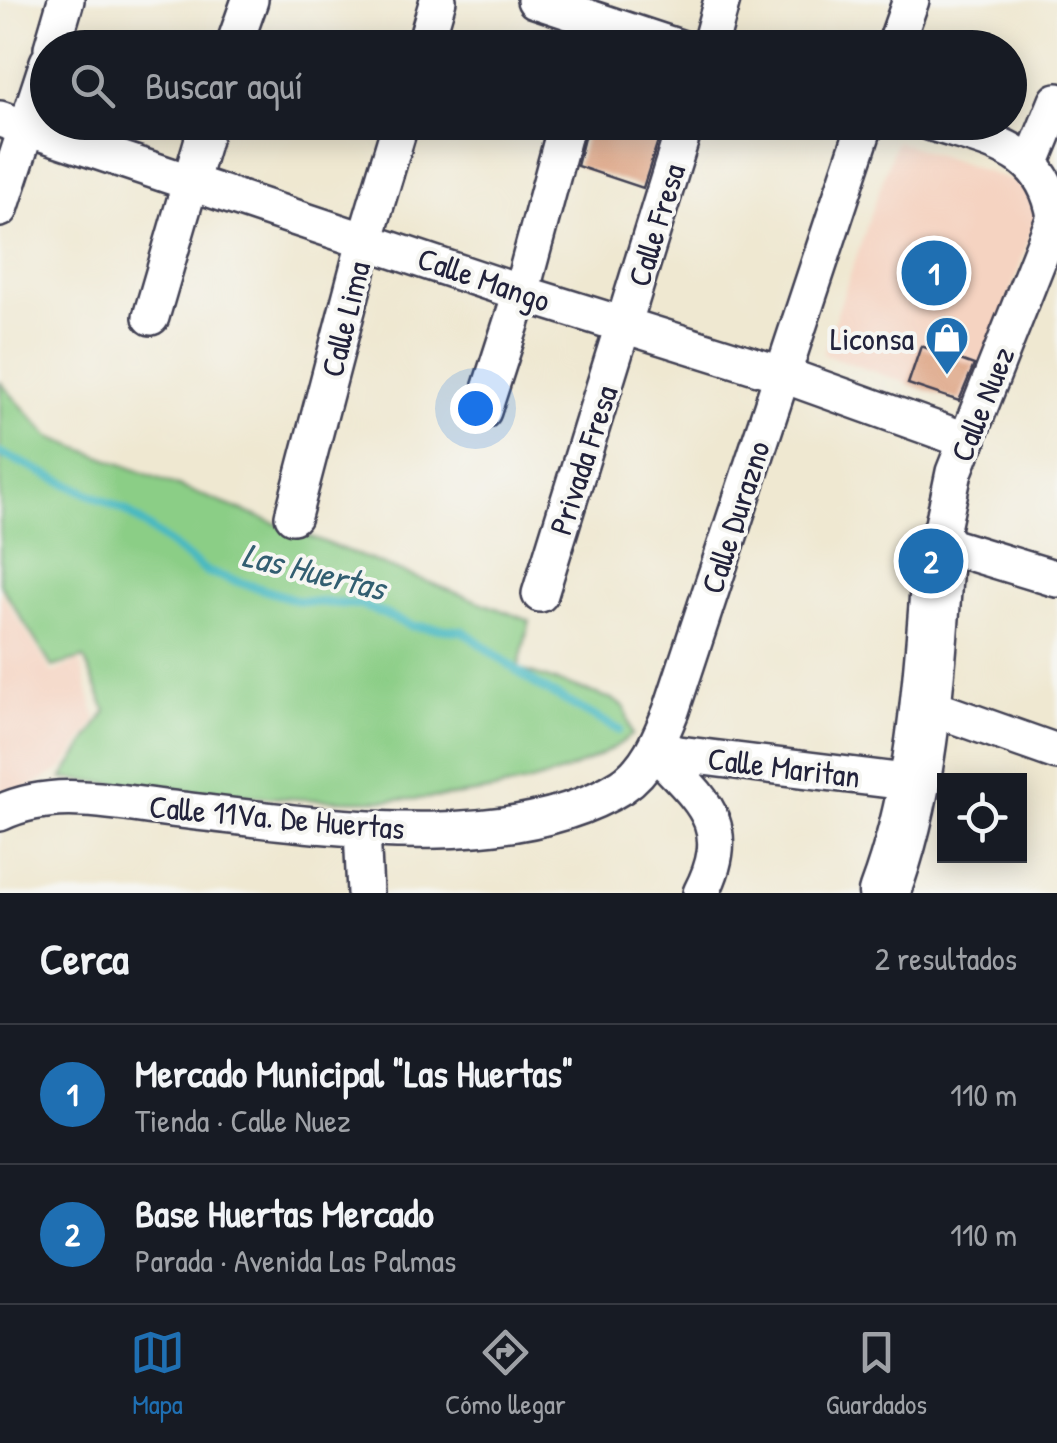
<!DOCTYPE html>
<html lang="es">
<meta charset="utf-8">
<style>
body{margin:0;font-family:"Patrick Hand",sans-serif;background:#242831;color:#f1f3f6}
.controls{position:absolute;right:30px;bottom:30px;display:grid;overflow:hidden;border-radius:0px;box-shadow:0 5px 25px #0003}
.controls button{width:90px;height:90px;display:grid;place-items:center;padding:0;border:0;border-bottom:2px solid #363941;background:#171b24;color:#f1f3f6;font:50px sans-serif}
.you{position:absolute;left:475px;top:408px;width:35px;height:35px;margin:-25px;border:8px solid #fff;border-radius:50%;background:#1a73e8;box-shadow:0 0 0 15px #1a73e833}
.badge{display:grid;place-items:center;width:65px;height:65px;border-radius:50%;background:#1f6fb2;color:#fff;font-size:32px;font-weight:700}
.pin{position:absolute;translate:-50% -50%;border:5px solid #fff;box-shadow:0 2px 10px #0006}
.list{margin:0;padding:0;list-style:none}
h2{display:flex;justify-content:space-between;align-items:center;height:130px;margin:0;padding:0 40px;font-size:42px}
h2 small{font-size:32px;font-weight:400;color:#9ea1a6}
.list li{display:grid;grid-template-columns:65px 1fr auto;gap:30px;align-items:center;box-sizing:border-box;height:140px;padding:0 40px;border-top:2px solid #363941}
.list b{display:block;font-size:38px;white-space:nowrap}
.list p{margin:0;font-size:32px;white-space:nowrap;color:#9ea1a6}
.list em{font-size:32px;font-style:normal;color:#9ea1a6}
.icon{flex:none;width:55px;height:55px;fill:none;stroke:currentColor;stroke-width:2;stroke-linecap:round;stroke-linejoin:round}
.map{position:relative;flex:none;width:1057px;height:893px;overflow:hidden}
.search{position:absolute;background:#171b24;box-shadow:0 5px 25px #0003;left:30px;right:30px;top:30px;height:110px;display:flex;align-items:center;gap:25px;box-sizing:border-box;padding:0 35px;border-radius:55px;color:#9ea1a6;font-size:38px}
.sheet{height:410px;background:#171b24}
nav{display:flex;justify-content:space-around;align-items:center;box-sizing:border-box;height:140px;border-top:2px solid #363941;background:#171b24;font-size:28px;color:#9ea1a6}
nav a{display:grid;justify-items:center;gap:5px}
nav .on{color:#1f6fb2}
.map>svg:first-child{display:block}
.built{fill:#f5d3c1}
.green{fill:#8bce86;stroke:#567860;stroke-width:2.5}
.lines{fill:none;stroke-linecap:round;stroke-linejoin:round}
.stream{stroke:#4ab9c1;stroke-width:9}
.building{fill:#dc9e7c}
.street-casing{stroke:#414052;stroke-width:40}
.secondary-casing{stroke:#414052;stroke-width:55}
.street{stroke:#fff;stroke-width:35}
.secondary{stroke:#fff;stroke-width:50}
.labels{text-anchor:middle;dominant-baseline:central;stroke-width:8;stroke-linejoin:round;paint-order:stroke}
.street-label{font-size:32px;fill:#22223b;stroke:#f6f6f2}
.poi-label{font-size:32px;fill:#22223b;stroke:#f6f6f2;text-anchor:end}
.water-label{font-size:35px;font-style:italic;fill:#325e71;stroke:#f6f6f2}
</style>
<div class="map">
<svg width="1057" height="893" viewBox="0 0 1057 893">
<rect width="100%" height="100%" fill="#f6f6f2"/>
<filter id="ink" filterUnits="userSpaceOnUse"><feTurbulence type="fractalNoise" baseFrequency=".01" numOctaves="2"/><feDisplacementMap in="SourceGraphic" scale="20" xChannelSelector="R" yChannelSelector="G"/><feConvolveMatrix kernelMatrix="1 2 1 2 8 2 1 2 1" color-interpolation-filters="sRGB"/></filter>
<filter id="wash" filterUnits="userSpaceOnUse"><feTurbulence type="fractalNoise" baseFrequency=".0048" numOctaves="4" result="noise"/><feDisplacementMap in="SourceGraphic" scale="40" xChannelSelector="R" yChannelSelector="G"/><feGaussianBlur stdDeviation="2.25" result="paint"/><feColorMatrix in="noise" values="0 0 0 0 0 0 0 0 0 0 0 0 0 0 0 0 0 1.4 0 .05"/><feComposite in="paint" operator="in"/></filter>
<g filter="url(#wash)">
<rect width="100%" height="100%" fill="#efe8d1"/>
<g class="built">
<path d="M896,141L1045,192L972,406L823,354Z"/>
<path d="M0,591L52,673L80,661L96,720L63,768L0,803Z"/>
</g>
<path class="green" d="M0,382L50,437L530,621L518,669L612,699L625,708L632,735C498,838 222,792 62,779L106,711L84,658L52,667L0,584Z"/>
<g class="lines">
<path class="stream" d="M0,453L126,511L207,572L300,601L362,605L412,626L463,631L537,685L619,730"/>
</g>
<g id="blocks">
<g class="building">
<path d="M588,122H664L643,188L577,166Z"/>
<path d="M921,346L974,365L959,401L908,384Z"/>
</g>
</g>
</g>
<g filter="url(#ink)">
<use href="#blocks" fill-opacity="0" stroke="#414052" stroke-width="2.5"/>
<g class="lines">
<defs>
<g id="street">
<path d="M535,0L680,48"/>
<path d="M52,48L66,0"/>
<path d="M233,48L250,0"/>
<path d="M424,48L438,0"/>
<path d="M709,48L722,0"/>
<path d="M894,48L911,0"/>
<path d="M0,119L521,293L781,374L968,441"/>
<path d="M929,122C989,142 1044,146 1055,217L954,472L939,543L1057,579"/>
<path d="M1032,162L1057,101"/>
<path d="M0,209L48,62"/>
<path d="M151,317L208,122"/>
<path d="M483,411L521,293L567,122"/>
<path d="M293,516L366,238L401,122"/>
<path d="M540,594L686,122"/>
<path d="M927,706L1057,752"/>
<path d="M655,751L914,783"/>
<path d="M655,751C701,800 737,824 701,893"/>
<path d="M0,813C55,787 115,803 172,809C301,823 506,859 622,786C648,769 660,738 671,711L866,122"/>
<path d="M362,830L365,893"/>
</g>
<path id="secondary" d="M884,893C926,782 930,661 939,543"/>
</defs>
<use href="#street" class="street-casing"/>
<use href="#secondary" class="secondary-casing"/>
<use href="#street" class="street"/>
<use href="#secondary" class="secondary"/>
</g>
</g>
<defs>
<symbol id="shop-pin" viewBox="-11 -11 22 30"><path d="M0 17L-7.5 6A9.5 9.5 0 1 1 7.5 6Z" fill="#1f6fb2" stroke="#f6f6f2"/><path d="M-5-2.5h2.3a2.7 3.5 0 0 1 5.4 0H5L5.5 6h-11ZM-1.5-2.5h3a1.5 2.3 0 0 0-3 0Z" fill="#fff"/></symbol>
</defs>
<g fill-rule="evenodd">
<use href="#shop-pin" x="922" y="313" width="50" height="68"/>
</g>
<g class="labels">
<g class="street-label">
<text transform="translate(656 225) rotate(-73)">Calle Fresa</text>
<text transform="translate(484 279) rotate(19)">Calle Mango</text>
<text transform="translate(345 319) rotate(-76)">Calle Lima</text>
<text transform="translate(982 404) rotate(-68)">Calle Nuez</text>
<text transform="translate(583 460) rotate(-72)">Privada Fresa</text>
<text transform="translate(735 517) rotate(-72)">Calle Durazno</text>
<text transform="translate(784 767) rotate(7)">Calle Maritan</text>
<text transform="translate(277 817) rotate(5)">Calle 11Va. De Huertas</text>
</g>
<g class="poi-label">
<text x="914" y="338">Liconsa</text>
</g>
<g class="water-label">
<text transform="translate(314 571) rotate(14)">Las Huertas</text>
</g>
</g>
</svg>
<div class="controls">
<button><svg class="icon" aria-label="locate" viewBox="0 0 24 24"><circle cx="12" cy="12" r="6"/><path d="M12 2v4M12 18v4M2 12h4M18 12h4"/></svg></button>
</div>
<div class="you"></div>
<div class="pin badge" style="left:934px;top:273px">1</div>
<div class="pin badge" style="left:931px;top:561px">2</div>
<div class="search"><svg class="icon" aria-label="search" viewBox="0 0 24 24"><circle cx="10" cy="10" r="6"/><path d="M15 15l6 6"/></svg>Buscar aquí</div>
</div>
<section class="sheet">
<h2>Cerca<small>2 resultados</small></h2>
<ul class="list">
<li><span class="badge">1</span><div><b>Mercado Municipal &quot;Las Huertas&quot;</b><p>Tienda · Calle Nuez</p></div><em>110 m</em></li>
<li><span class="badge">2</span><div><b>Base Huertas Mercado</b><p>Parada · Avenida Las Palmas</p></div><em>110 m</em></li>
</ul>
</section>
<nav>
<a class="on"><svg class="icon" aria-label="map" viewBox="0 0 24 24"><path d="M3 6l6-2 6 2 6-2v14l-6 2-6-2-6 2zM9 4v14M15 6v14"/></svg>Mapa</a>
<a><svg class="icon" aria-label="directions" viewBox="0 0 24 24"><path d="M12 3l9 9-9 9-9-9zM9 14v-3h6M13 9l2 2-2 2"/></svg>Cómo llegar</a>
<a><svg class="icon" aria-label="saved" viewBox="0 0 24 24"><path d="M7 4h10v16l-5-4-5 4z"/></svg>Guardados</a>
</nav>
